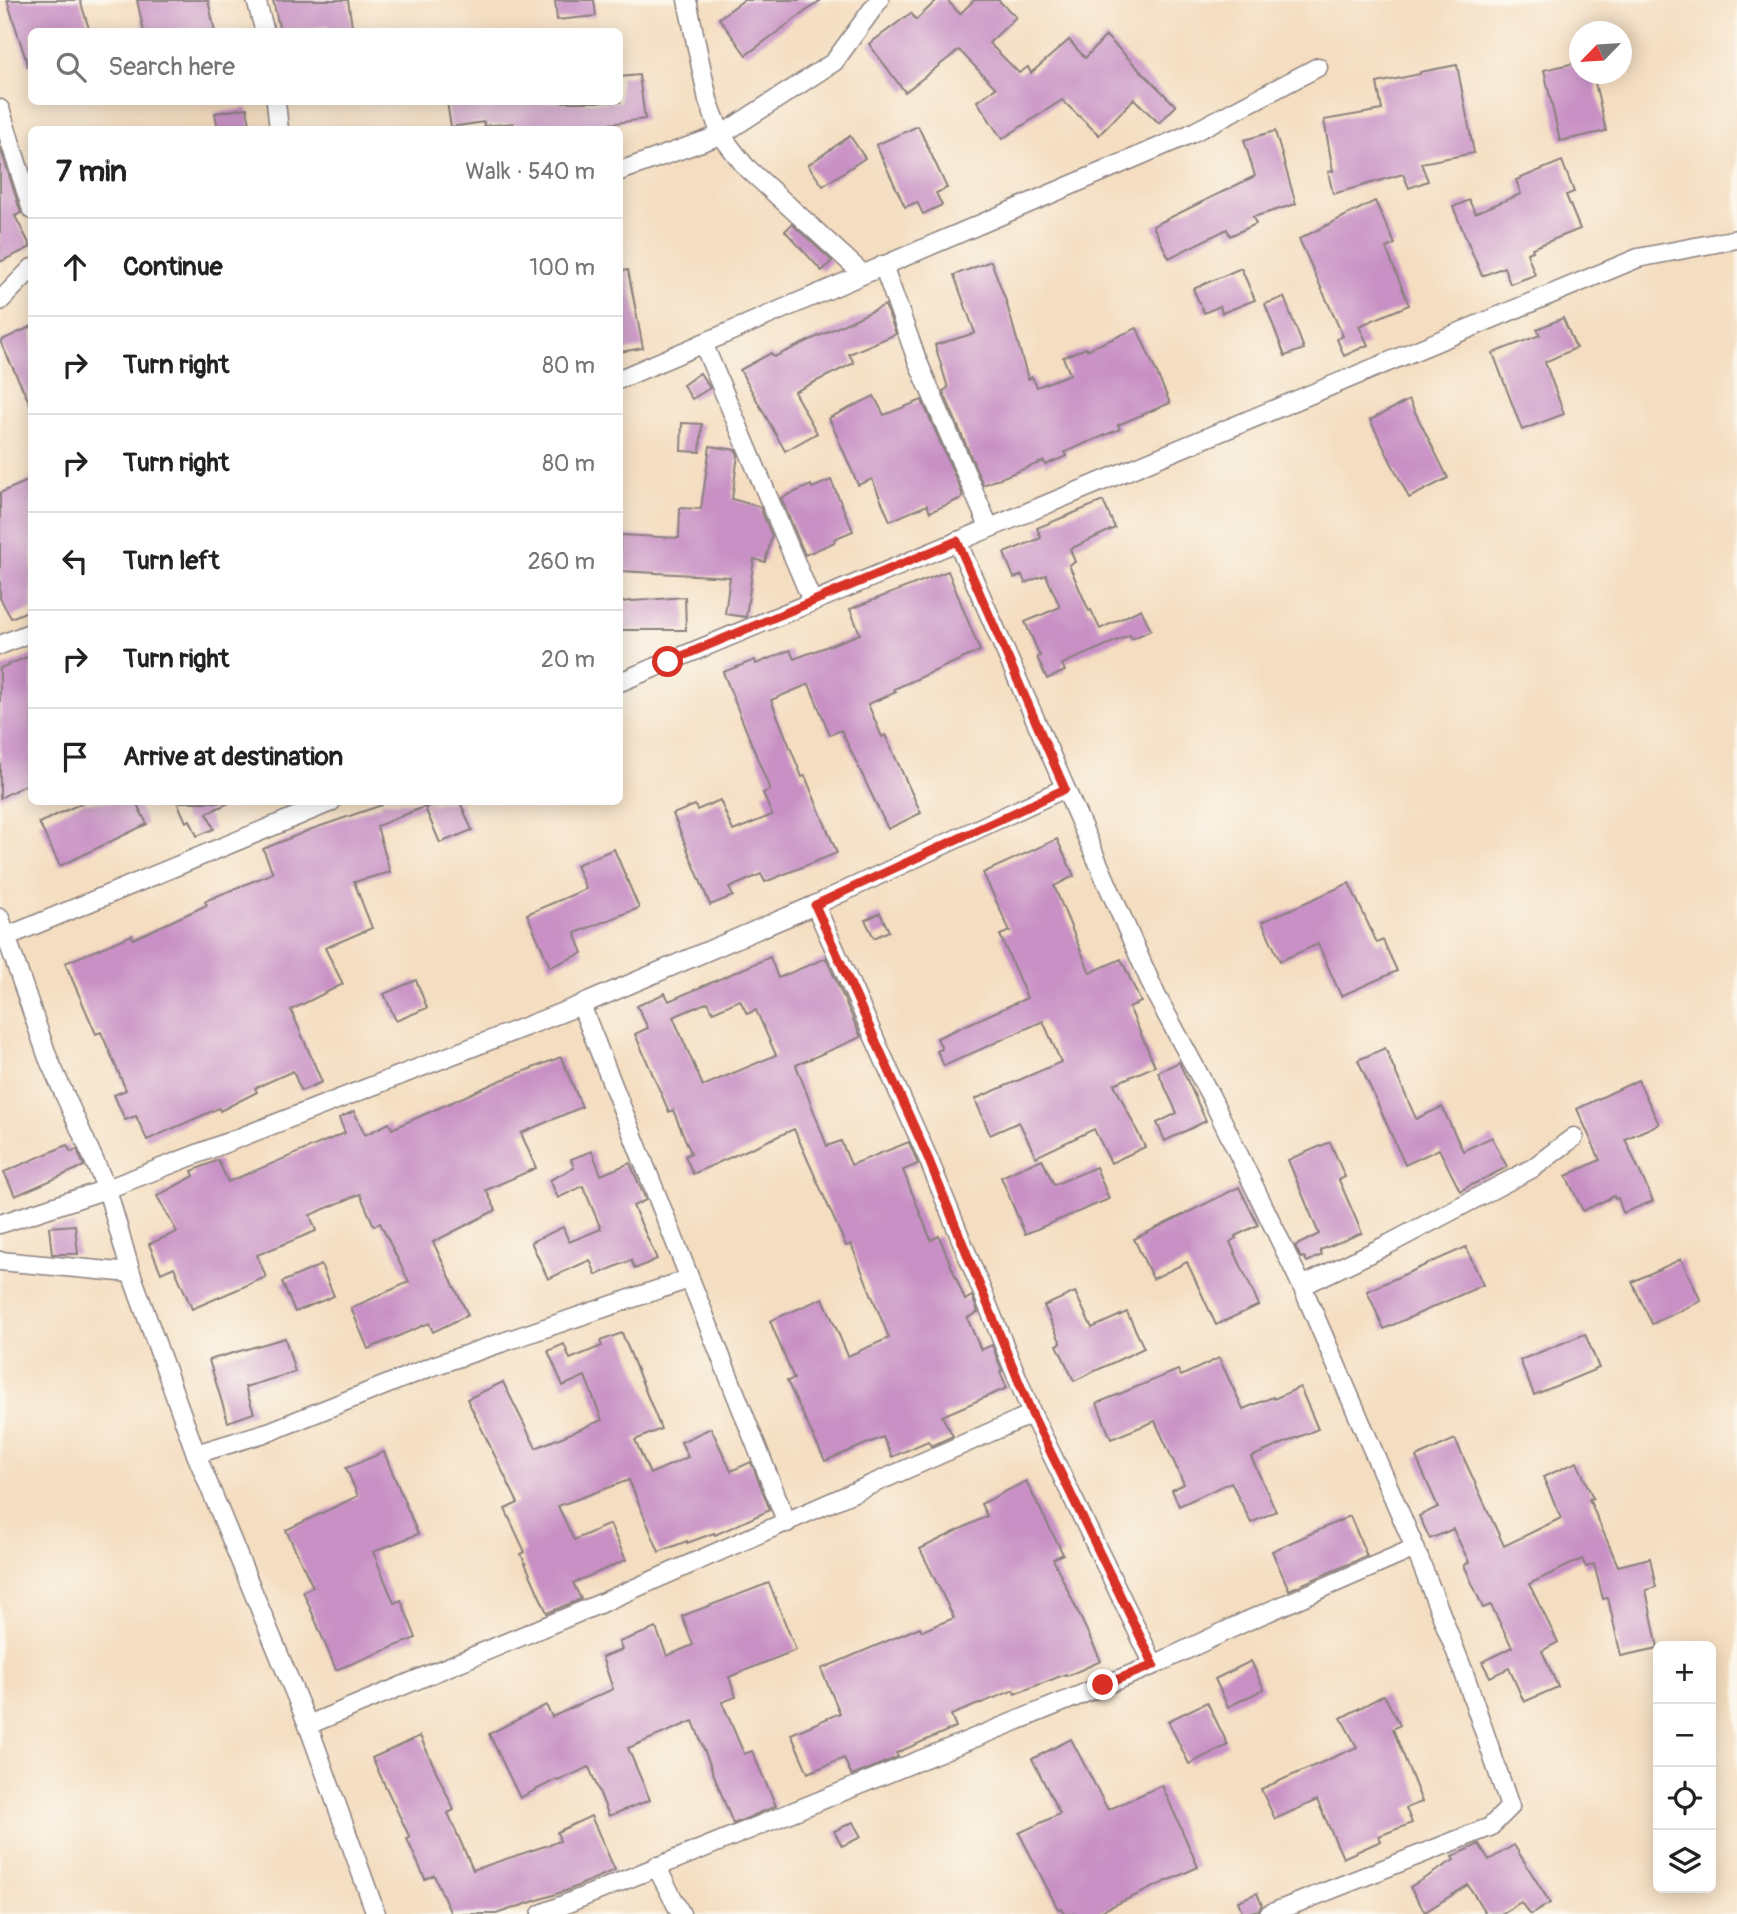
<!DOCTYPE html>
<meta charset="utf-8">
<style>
body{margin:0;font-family:Pangolin,sans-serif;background:#f2f2f2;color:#222}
.controls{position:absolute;right:21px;bottom:21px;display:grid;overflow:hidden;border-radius:10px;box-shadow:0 4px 18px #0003}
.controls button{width:63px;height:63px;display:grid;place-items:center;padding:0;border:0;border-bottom:2px solid #e0e0e0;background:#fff;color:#222;font:35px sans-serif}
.compass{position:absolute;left:1569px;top:21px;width:63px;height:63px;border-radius:50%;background:#fff;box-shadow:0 4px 18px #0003;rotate:245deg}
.stop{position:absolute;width:21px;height:21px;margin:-16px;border:5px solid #d93025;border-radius:50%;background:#fff}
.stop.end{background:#d93025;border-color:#fff;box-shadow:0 2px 7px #0008}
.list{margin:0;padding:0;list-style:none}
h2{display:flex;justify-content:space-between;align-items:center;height:91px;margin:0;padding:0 28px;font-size:30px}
h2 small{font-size:23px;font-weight:400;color:#767676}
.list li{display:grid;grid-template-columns:46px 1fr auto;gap:21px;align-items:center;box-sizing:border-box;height:98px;padding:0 28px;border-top:2px solid #e0e0e0}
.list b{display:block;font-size:26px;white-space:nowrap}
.list em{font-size:23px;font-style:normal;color:#767676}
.icon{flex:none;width:38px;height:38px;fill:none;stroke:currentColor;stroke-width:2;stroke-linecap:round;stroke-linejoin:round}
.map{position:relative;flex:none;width:1737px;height:1914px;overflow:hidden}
.search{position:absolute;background:#fff;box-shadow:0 4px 18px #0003;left:28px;top:28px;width:595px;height:77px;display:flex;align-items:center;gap:18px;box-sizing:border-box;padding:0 24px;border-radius:10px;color:#767676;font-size:26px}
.panel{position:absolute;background:#fff;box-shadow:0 4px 18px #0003;left:28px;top:126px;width:595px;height:679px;border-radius:10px}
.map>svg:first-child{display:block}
.building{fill:#c890c5;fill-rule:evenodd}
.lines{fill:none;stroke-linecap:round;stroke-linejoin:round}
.street-casing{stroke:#8b807e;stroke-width:21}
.street{stroke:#fff;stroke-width:18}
.route{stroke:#d93025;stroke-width:9}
</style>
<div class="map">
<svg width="1737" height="1914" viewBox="0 0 1737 1914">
<rect width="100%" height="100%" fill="#fbf7ec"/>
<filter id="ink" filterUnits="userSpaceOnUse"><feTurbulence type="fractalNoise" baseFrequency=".0143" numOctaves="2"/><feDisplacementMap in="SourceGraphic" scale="14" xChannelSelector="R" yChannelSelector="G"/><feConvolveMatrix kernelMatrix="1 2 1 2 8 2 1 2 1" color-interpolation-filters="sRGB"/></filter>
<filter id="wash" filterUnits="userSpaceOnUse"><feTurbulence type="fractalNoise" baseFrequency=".00686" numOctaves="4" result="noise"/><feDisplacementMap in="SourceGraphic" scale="28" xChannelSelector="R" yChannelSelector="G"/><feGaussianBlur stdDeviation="1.57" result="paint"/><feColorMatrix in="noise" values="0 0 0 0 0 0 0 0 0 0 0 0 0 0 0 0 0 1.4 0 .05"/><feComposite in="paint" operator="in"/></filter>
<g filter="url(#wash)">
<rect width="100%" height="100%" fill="#f4ddc0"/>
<g id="blocks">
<g class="building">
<path d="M7,0H80L90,32H32V65L28,66Z"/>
<path d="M137,0H208L215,32H144Z"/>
<path d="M273,0H348L353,32H329L328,25L299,32H280Z"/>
<path d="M555,0H594L596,16L557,20Z"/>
<path d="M744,0H821L746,55L719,18Z"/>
<path d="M937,0H947L960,14L974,0H998L1016,17L989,43L1019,73L1028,67L1031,73L1069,40L1085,58L1106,36L1176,106L1159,123L1134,99L1099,135L1062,100L1002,139L977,101L996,88L959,50L905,92L869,44L911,13L916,20Z"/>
<path d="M1579,62V74H1593L1606,131L1560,141L1544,70Z"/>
<path d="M1457,65L1474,153L1421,163L1428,181L1409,188L1403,174L1333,194L1328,172L1333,171L1324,120L1382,110L1377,83L1420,74V72Z"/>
<path d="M639,75L645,119L572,129V126L545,130H514L513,123L484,126V122L451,127L447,102H620V77Z"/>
<path d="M247,108L251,130H218L215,113Z"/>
<path d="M918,126L947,188L936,193L942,205L923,214L917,202L905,207L876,145Z"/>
<path d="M1275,131L1296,204L1253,217L1256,224L1230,236L1227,229L1169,258L1153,226L1255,176L1244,140Z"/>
<path d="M850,136L865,158L823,186L808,165Z"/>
<path d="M0,147L21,213L15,216L31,247L0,262Z"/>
<path d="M1562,161L1574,192L1566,195L1580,229L1532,248L1533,251L1527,253L1535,275L1510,284L1504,267L1482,276L1453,207L1469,200L1475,213L1521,194L1516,180Z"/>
<path d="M1375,201L1395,244L1386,248L1409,305L1359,326L1368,345L1344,356L1337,339L1343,336L1299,239Z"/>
<path d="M792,224L832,261L822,271L785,231Z"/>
<path d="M991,261L1006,301L1028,379L1032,377L1037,387L1070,374L1063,357L1086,348L1087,350L1137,328L1170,403L1118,425L1120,429L1065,452L1067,456L1045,465L1044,461L983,485L943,391L948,388L935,345L975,333L954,275Z"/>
<path d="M1241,268L1255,300L1222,313L1220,306L1204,313L1193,289Z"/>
<path d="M628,270L643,348L620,352V271Z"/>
<path d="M1284,297L1304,349L1285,356L1265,304Z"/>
<path d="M885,305L896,334L849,354L854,363L794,392L817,433L785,451L740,370L771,353L774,357Z"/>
<path d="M1563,318L1576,348L1545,362L1564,414L1522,430L1493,353L1540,335L1537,329Z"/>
<path d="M32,326V408L0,341Z"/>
<path d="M700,373L710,388L692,399L683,385Z"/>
<path d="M874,396L884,415L922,400L962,493V498L930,512L927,505L890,521L872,479L858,485L829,418Z"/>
<path d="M1409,400L1448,478L1409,498L1370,420Z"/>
<path d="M682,423L702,424L700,452L681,451Z"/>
<path d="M710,446L736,450L738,455L732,499L760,507L772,536L765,562L754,559L746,617L725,614L730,577L620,571V535L679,538L680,508L701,509Z"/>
<path d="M32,479V609L11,618L0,598V493Z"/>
<path d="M831,480L853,531L834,539L835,542L805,555L781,498L811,485L812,488Z"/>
<path d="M1103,501L1115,528L1070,549L1075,562L1069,565L1089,611L1091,610L1100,629L1141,609L1151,630L1132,639L1130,635L1062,664L1065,671L1047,679L1037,657L1040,656L1025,622L1060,607L1046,575L1025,583L1022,575L1014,578L1004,553L1041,538L1037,528Z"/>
<path d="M948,571L980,651L894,689L896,692L868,704L882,737L885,735L921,813L888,829L841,730L830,735L809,684L771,700L802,777L805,776L837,853L765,882L761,874L729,888L733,896L710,905L673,814L695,805L697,810L720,800L733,831L772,815L763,793L770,790L723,672L755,660L756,664L790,650L794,659L860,634L850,609Z"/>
<path d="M685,597L686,630H620V602Z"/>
<path d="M32,655V782L0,798V668Z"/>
<path d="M84,802H136L147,824L60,866L39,823Z"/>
<path d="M177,802H231L207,813L214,829L197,836L190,820L186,822Z"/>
<path d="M381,802H436L377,826L390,872L354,882L372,928L325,948L343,984L291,1010L322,1082L301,1091L293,1071L255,1088L257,1092L220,1111L219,1108L147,1140L136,1116L125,1120L114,1095L126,1090L101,1032L96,1034L65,963L132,935L133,939L207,905L205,901L273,873L263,849L312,829L382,805Z"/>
<path d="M440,802H460L472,830L440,843L425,808Z"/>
<path d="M1057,839L1074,876L1054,886L1090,973L1121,959L1141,1002L1129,1007L1155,1066L1114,1084L1145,1147L1111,1163L1094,1129L1036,1157L1019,1122L990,1135L975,1099L1061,1062L1043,1021L944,1066L937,1051L942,1049L937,1038L1027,998L1000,935L1010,931L983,873Z"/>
<path d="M614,849L639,908L575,933L583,953L550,967L527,914L586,889L576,865Z"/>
<path d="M1349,883L1377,943L1383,940L1397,971L1341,996L1318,944L1280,961L1262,922Z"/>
<path d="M880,913L889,931L874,938L865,920Z"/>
<path d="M770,957L778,978L826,958L861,1037L796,1065L827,1146L841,1141L851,1165L909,1142L918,1164L903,1170L931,1240L939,1236L965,1300L972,1296L978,1312L967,1318L981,1350L992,1345L1002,1371L1000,1372L1007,1388L942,1416L953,1436L931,1446L928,1441L892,1457L883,1437L825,1461L787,1381L794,1379L770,1321L823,1298L848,1356L889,1338L851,1244L846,1246L794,1129L693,1174L685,1156L691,1153L673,1110L669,1112L635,1034L648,1028L637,1006L665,993L669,1001ZM740,1000L747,1014L756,1010L776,1055L703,1086L673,1017L708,1002L713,1012Z"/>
<path d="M416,980L427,1008L396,1021L384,994Z"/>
<path d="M1385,1048L1416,1119L1442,1107L1463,1151L1492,1137L1507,1167L1460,1191L1439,1149L1405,1165L1358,1060Z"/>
<path d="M561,1057L582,1107L521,1133L536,1168L486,1190L496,1210L433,1242L468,1315L433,1332L429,1323L368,1349L351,1308L409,1282L380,1223L374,1226L360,1194L310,1215L316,1231L257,1255L266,1277L192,1309L174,1267L161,1273L149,1244L177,1232L157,1196L194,1176L192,1171L218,1160L228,1182L345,1133L339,1118L354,1111L365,1135L389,1123L392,1129L499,1081Z"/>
<path d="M1179,1062L1206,1121L1165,1141L1157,1123L1177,1113L1158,1072Z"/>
<path d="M1638,1080L1659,1124L1625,1139L1653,1201L1623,1213L1618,1198L1615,1199L1614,1196L1583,1211L1566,1176L1600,1160L1577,1109Z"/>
<path d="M1330,1142L1345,1177L1339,1180L1362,1233L1320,1250L1322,1255L1307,1262L1304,1257L1301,1258L1295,1246L1319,1234L1288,1160Z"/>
<path d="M67,1145L71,1152L77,1149L84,1166L15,1196L4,1172Z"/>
<path d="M592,1151L601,1175L630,1163L646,1200L633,1206L657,1259L635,1269L631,1260L596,1275L590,1260L548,1279L531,1242L563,1227L569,1242L601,1229L583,1186L558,1198L550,1180L574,1168L571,1159Z"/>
<path d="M1042,1159L1054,1185L1096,1167L1109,1199L1025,1234L1001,1177Z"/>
<path d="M1239,1187L1258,1225L1235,1236L1236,1238L1230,1242L1259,1305L1216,1325L1187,1262L1153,1279L1134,1239Z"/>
<path d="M75,1225L78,1254H52L49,1227Z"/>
<path d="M1466,1247L1483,1285L1384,1329L1367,1291Z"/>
<path d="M1681,1259L1701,1301L1652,1324L1632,1282Z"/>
<path d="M321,1265L334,1296L295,1312L282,1282Z"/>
<path d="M1075,1292L1092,1328L1127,1312L1144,1348L1074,1381L1057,1345L1061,1343L1044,1306Z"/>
<path d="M622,1333L661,1429L635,1440L650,1474L688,1457L681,1442L711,1428L731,1471L751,1462L770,1510L715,1535L714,1533L687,1543V1541L659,1552L629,1480L558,1506L574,1540L610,1524L626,1560L573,1583L581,1599L547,1613L521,1554L525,1552L505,1509L518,1503L467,1399L503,1382L536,1448L602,1420L585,1376L563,1386L548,1351L564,1344L570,1359L602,1346L600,1341Z"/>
<path d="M1585,1334L1599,1368L1534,1395L1520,1360Z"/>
<path d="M285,1338L295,1372L245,1387L254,1413L228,1422L209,1360Z"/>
<path d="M1219,1358L1243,1409L1273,1397L1274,1399L1300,1387L1318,1429L1251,1457L1276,1511L1251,1523L1231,1482L1179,1506L1172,1490L1184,1484L1155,1421L1111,1439L1097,1403L1178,1370L1181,1376Z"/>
<path d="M1455,1439L1504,1546L1561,1518L1543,1477L1577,1462L1593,1498L1589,1499L1618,1566L1650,1558L1656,1587L1646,1590L1658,1648L1621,1656L1608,1598L1603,1599L1594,1564L1586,1567L1582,1559L1529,1584L1558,1642L1542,1651L1558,1687L1524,1702L1509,1668L1490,1677L1482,1662L1512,1647L1491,1605L1483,1608L1464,1565L1469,1562L1453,1529L1430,1539L1419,1516L1438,1507L1416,1457Z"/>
<path d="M384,1452L418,1534L373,1552L394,1603L401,1600L416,1638L336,1670L303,1591L313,1587L286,1530L358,1496L346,1468Z"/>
<path d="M1026,1481L1063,1554L1053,1559L1101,1661L1067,1676L1066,1674L1015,1694L1014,1690L951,1715L956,1727L896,1753L898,1757L852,1776L844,1758L808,1773L791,1734L840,1713L821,1669L920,1627L922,1631L954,1618L920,1549L987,1516L981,1504Z"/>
<path d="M1350,1516L1367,1556L1289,1590L1272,1551Z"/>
<path d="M769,1583L796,1650L729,1677L736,1697L722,1702L744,1754L752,1751L776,1806L733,1824L693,1721L628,1748L650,1800L609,1816L589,1767L558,1781L557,1779L520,1798L489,1734L546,1705L552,1717L613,1689L602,1657L622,1650L619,1642L656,1628L667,1656L693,1645L682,1616Z"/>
<path d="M1251,1661L1264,1689L1228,1707L1215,1679Z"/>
<path d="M1384,1695L1400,1725L1393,1729L1422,1802L1406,1808L1412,1823L1379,1836L1381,1841L1343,1858L1317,1800L1275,1819L1261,1789L1357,1747L1341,1718Z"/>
<path d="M1207,1702L1228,1745L1189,1764L1168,1721Z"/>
<path d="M420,1736L454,1810L448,1813L473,1870L560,1841L557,1832L591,1816L615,1870L568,1890L496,1914H451L434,1875L425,1879L407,1839L410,1838L372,1758Z"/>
<path d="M1071,1739L1108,1810L1162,1785L1198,1867L1095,1914H1064L1061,1908L1058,1909L1019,1833L1060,1814L1032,1759Z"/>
<path d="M853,1822L861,1837L842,1846L834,1831Z"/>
<path d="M1479,1844L1489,1860L1514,1845L1550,1903L1532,1914H1529L1521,1902L1501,1914H1486L1468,1885L1425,1912L1410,1887L1454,1860L1452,1857Z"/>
<path d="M1257,1893L1262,1905L1259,1910L1243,1914L1238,1901Z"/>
</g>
</g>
</g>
<g filter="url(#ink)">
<use href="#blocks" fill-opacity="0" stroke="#8b807e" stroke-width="2"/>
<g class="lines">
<defs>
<g id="street">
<path d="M256,0L265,32"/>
<path d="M687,0L708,100L721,135L745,166L863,274"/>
<path d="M276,102L279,130"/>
<path d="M0,109L32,210"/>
<path d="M620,171L721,135L834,62L879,0"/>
<path d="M883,265L917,360L989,527"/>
<path d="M0,301L32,268"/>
<path d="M703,343L812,601"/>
<path d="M620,379L1190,134L1318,67"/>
<path d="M957,541L1156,995L1210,1095L1302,1286L1415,1548L1463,1670L1510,1807L1490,1827L1269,1914"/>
<path d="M0,645L32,632"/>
<path d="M620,682L1638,258L1737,239"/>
<path d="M815,905L928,1158L1032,1414L1154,1665"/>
<path d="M0,918L48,1058L107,1189L131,1273L196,1454L308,1725L376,1914"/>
<path d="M8,936L331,802"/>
<path d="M581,1005L787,1523"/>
<path d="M0,1224L107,1189L581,1005L815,905L1065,788"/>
<path d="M0,1261L131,1273"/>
<path d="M1302,1286L1389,1244L1533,1168L1574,1137"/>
<path d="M196,1454L271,1431L433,1366L689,1279"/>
<path d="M308,1725L599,1604L1032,1414"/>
<path d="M656,1866L681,1914"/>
<path d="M541,1914L1154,1665L1247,1621L1415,1548"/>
</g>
</defs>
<use href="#street" class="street-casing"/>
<use href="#street" class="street"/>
</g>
</g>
<g class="lines" filter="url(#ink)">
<path class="route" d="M668,662L957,541L1065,789L815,905L928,1158L1032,1414L1154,1665L1103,1685"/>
</g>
</svg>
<div class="controls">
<button>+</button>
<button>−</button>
<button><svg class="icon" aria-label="locate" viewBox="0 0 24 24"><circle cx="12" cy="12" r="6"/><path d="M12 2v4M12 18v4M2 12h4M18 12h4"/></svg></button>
<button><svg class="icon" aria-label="layers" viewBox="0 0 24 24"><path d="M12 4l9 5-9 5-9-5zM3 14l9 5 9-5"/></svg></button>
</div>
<svg class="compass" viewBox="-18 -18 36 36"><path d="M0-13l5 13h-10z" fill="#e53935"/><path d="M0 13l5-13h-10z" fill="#767676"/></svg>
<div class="stop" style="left:668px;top:662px"></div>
<div class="stop end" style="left:1103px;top:1685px"></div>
<div class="search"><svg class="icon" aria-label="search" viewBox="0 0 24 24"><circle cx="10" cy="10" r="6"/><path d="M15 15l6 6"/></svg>Search here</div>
<section class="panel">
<h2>7 min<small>Walk · 540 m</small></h2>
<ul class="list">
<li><svg class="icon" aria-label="ahead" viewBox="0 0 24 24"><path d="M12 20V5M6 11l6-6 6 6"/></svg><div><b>Continue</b></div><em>100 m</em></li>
<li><svg class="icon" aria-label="right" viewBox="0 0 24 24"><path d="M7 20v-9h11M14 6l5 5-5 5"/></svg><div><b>Turn right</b></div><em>80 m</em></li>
<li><svg class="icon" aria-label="right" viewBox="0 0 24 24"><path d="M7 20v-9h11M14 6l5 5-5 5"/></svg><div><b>Turn right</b></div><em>80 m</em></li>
<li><svg class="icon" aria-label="left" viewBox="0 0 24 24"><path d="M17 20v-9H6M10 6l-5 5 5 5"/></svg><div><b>Turn left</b></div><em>260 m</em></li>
<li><svg class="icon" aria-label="right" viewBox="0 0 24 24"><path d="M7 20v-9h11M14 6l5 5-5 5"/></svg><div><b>Turn right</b></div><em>20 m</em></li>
<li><svg class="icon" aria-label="arrive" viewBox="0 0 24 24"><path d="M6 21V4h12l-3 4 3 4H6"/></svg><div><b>Arrive at destination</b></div></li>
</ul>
</section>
</div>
